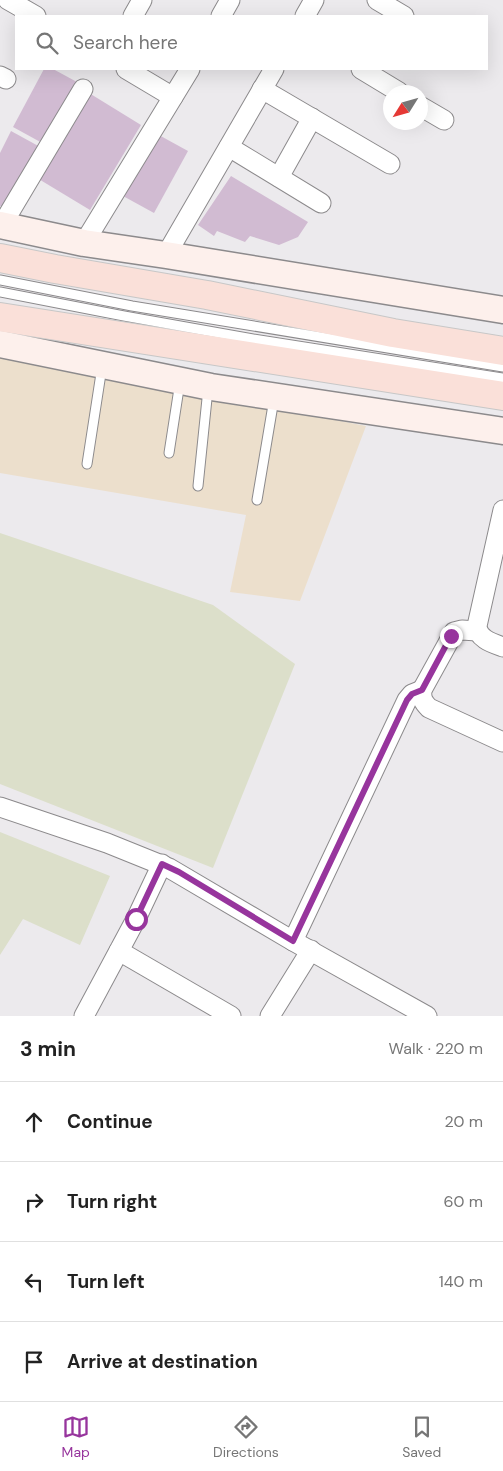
<!DOCTYPE html>
<meta charset="utf-8">
<style>
body{margin:0;font-family:"DM Sans",sans-serif;background:#f6f6f6;color:#222}
.compass{position:absolute;left:383px;top:85px;width:45px;height:45px;border-radius:50%;background:#fff;box-shadow:0 5px 20px #0002;rotate:233deg}
.stop{position:absolute;width:15px;height:15px;margin:-11px;border:4px solid #97359d;border-radius:50%;background:#fff}
.stop.end{background:#97359d;border-color:#fff;box-shadow:0 1px 5px #0008}
.list{margin:0;padding:0;list-style:none}
h2{display:flex;justify-content:space-between;align-items:center;height:65px;margin:0;padding:0 20px;font-size:21px}
h2 small{font-size:16px;font-weight:400;color:#767676}
.list li{display:grid;grid-template-columns:32px 1fr auto;gap:15px;align-items:center;box-sizing:border-box;height:80px;padding:0 20px;border-top:1px solid #e0e0e0}
.list b{display:block;font-size:19px;white-space:nowrap}
.list em{font-size:16px;font-style:normal;color:#767676}
.icon{flex:none;width:28px;height:28px;fill:none;stroke:currentColor;stroke-width:2;stroke-linecap:round;stroke-linejoin:round}
.map{position:relative;flex:none;width:503px;height:1016px;overflow:hidden}
.search{position:absolute;background:#fff;box-shadow:0 5px 20px #0002;left:15px;right:15px;top:15px;height:55px;display:flex;align-items:center;gap:12px;box-sizing:border-box;padding:0 18px;border-radius:0px;color:#767676;font-size:19px}
.sheet{height:385px;background:#fff}
nav{display:flex;justify-content:space-around;align-items:center;box-sizing:border-box;height:70px;border-top:1px solid #e0e0e0;background:#fff;font-size:14px;color:#767676}
nav a{display:grid;justify-items:center;gap:2px}
nav .on{color:#97359d}
.map>svg:first-child{display:block}
.industrial{fill:#ecdfcc}
.green{fill:#dcdfca}
.building{fill:#d1bbd2}
.lines{fill:none;stroke-linecap:round;stroke-linejoin:round}
.lane-casing{stroke:#8c8a8c;stroke-width:11}
.street-casing{stroke:#8c8a8c;stroke-width:21}
.secondary-casing{stroke:#8c8a8c;stroke-width:29}
.primary-casing{stroke:#c7c7c7;stroke-width:30}
.lane{stroke:#fff;stroke-width:9}
.street{stroke:#fff;stroke-width:19}
.secondary{stroke:#fdf0ec;stroke-width:26}
.primary{stroke:#fae0d9;stroke-width:28}
.route{stroke:#97359d;stroke-width:6}
</style>
<div class="map">
<svg width="503" height="1016" viewBox="0 0 503 1016">
<rect width="100%" height="100%" fill="#eceaed"/>
<path class="industrial" d="M0,353L366,426L300,601L230,592L246,515L0,473Z"/>
<g class="green">
<path d="M0,533L213,605L295,664L213,868L0,784Z"/>
<path d="M0,832L110,876L80,945L23,919L0,955Z"/>
</g>
<g class="building">
<path d="M44,69H53L77,82L44,144L13,127Z"/>
<path d="M89,93L141,125L90,210L37,178Z"/>
<path d="M11,131L42,148L9,210L0,206V153Z"/>
<path d="M157,134L188,151L154,213L123,196Z"/>
<path d="M231,176L308,222L298,237L279,245L250,236L245,242L217,231L214,236L198,225Z"/>
</g>
<g class="lines">
<defs>
<g id="lane">
<path d="M0,280L132,306L503,367"/>
<path d="M0,292L124,316L253,339L503,378"/>
<path d="M169,453L180,382"/>
<path d="M87,464L102,367"/>
<path d="M198,486L208,389"/>
<path d="M257,500L274,399"/>
</g>
<g id="street">
<path d="M8,0L36,16"/>
<path d="M377,0L404,16"/>
<path d="M133,16L142,0"/>
<path d="M221,16L230,0"/>
<path d="M305,16L314,0"/>
<path d="M126,69L173,97"/>
<path d="M361,69L399,92"/>
<path d="M0,76L6,79"/>
<path d="M262,89L390,164"/>
<path d="M420,106L444,120"/>
<path d="M229,147L321,203"/>
<path d="M279,177L312,118"/>
<path d="M2,225L83,89"/>
<path d="M84,243L190,69"/>
<path d="M166,255L274,69"/>
<path d="M503,510L477,626C478,639 492,643 503,647"/>
<path d="M477,631L462,630L454,632L422,690C421,698 423,702 429,708L503,742"/>
<path d="M0,807L107,843L169,868L293,941L427,1016"/>
<path d="M293,941L407,700L412,694L422,690"/>
<path d="M119,951L231,1016"/>
<path d="M84,1016L136,919L162,864"/>
<path d="M270,1016L311,950"/>
</g>
<g id="secondary">
<path d="M0,225L84,243L166,255L503,310"/>
<path d="M0,344L211,387L503,431"/>
</g>
<g id="primary">
<path d="M0,258L55,269L207,295L393,333L503,351"/>
<path d="M0,317L503,396"/>
</g>
</defs>
<use href="#lane" class="lane-casing"/>
<use href="#street" class="street-casing"/>
<use href="#secondary" class="secondary-casing"/>
<use href="#primary" class="primary-casing"/>
<use href="#lane" class="lane"/>
<use href="#street" class="street"/>
<use href="#secondary" class="secondary"/>
<use href="#primary" class="primary"/>
</g>
<g class="lines">
<path class="route" d="M136,919L162,864L179,872L293,941L407,700L412,694L422,690L451,636"/>
</g>
</svg>
<svg class="compass" viewBox="-18 -18 36 36"><path d="M0-13l5 13h-10z" fill="#e53935"/><path d="M0 13l5-13h-10z" fill="#767676"/></svg>
<div class="stop" style="left:136px;top:919px"></div>
<div class="stop end" style="left:451px;top:636px"></div>
<div class="search"><svg class="icon" aria-label="search" viewBox="0 0 24 24"><circle cx="10" cy="10" r="6"/><path d="M15 15l6 6"/></svg>Search here</div>
</div>
<section class="sheet">
<h2>3 min<small>Walk · 220 m</small></h2>
<ul class="list">
<li><svg class="icon" aria-label="ahead" viewBox="0 0 24 24"><path d="M12 20V5M6 11l6-6 6 6"/></svg><div><b>Continue</b></div><em>20 m</em></li>
<li><svg class="icon" aria-label="right" viewBox="0 0 24 24"><path d="M7 20v-9h11M14 6l5 5-5 5"/></svg><div><b>Turn right</b></div><em>60 m</em></li>
<li><svg class="icon" aria-label="left" viewBox="0 0 24 24"><path d="M17 20v-9H6M10 6l-5 5 5 5"/></svg><div><b>Turn left</b></div><em>140 m</em></li>
<li><svg class="icon" aria-label="arrive" viewBox="0 0 24 24"><path d="M6 21V4h12l-3 4 3 4H6"/></svg><div><b>Arrive at destination</b></div></li>
</ul>
</section>
<nav>
<a class="on"><svg class="icon" aria-label="map" viewBox="0 0 24 24"><path d="M3 6l6-2 6 2 6-2v14l-6 2-6-2-6 2zM9 4v14M15 6v14"/></svg>Map</a>
<a><svg class="icon" aria-label="directions" viewBox="0 0 24 24"><path d="M12 3l9 9-9 9-9-9zM9 14v-3h6M13 9l2 2-2 2"/></svg>Directions</a>
<a><svg class="icon" aria-label="saved" viewBox="0 0 24 24"><path d="M7 4h10v16l-5-4-5 4z"/></svg>Saved</a>
</nav>
